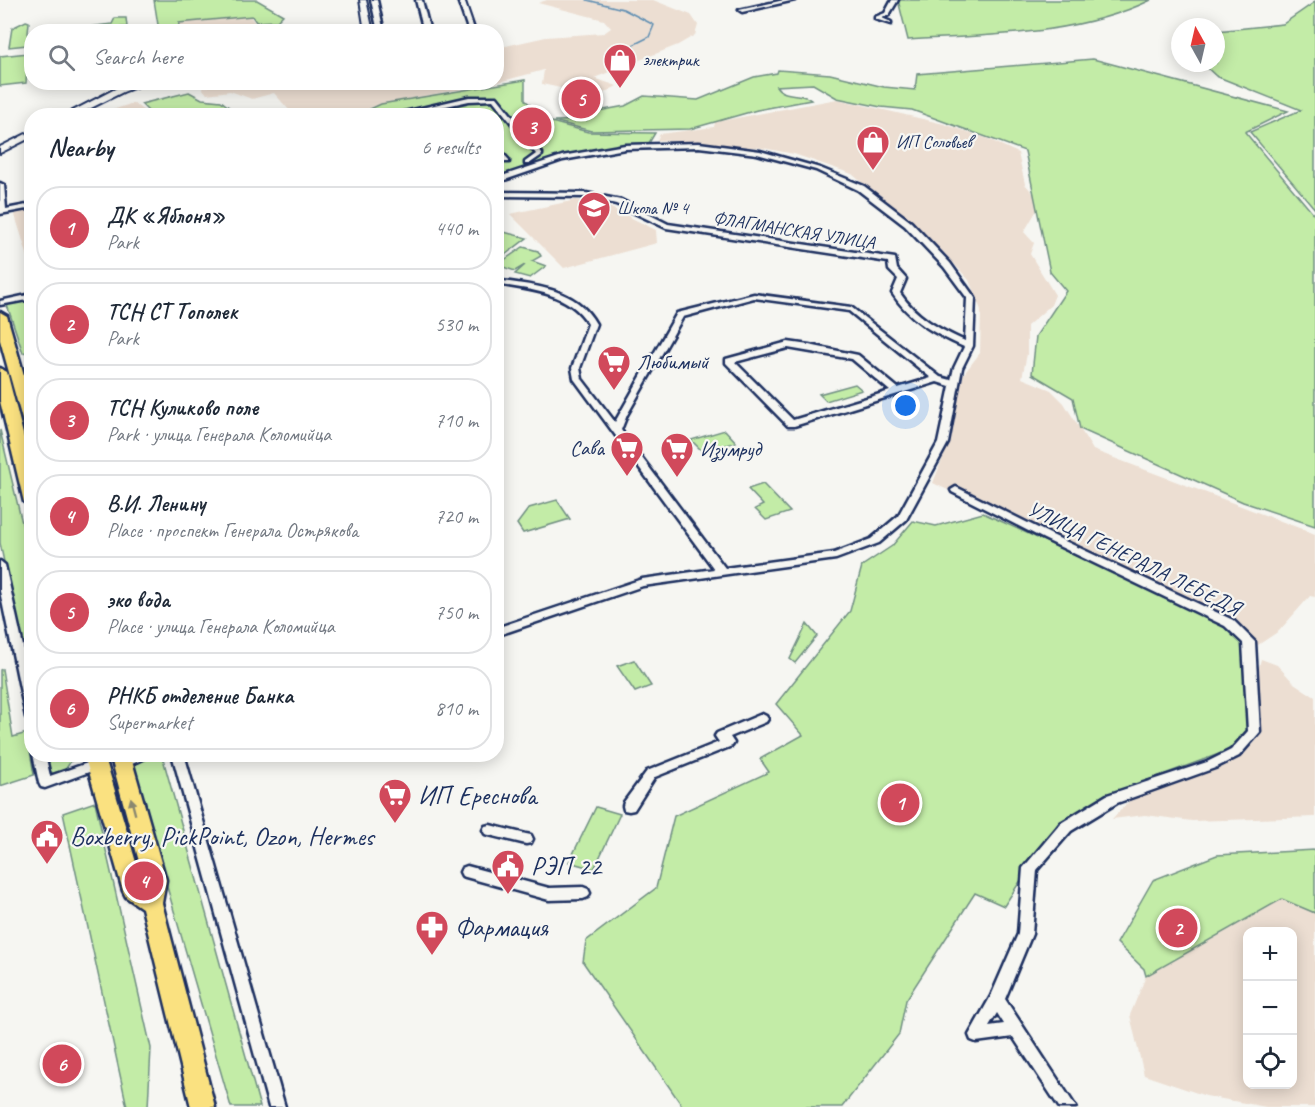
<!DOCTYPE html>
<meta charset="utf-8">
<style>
body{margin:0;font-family:Caveat,sans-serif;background:#f2f2f3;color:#1f2937}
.controls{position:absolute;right:18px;bottom:18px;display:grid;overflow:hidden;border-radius:12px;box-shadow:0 3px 15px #0003}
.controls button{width:54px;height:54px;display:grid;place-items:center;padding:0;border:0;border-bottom:2px solid #e0e1e3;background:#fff;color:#1f2937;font:30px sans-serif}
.compass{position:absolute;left:1171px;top:18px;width:54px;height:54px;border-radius:50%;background:#fff;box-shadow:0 3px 15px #0003;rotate:352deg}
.you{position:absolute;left:906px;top:406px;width:21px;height:21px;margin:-15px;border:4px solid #fff;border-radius:50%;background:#1a73e8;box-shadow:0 0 0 9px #1a73e833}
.badge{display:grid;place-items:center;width:39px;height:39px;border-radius:50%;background:#d1495b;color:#fff;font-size:20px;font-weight:700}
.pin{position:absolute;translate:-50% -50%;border:3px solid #fff;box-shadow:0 2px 6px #0006}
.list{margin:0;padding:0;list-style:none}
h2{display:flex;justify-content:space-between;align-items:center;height:78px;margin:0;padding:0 24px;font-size:26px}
h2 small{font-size:20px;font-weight:400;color:#747a83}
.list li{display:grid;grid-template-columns:39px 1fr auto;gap:18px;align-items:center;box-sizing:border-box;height:84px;margin:0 12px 12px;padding:0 12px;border:2px solid #e0e1e3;border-radius:24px}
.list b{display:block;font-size:22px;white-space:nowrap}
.list p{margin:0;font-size:20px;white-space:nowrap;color:#747a83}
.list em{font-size:20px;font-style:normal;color:#747a83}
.icon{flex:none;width:33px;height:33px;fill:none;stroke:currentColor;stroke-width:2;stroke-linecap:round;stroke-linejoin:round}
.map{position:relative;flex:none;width:1315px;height:1107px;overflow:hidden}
.search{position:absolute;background:#fff;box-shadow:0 3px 15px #0003;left:24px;top:24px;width:480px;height:66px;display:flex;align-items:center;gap:15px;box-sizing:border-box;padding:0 21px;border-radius:24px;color:#747a83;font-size:22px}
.panel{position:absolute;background:#fff;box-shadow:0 3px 15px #0003;left:24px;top:108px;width:480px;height:654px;border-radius:24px}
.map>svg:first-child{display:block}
.built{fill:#ecded2;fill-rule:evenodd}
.green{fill:#c3eca7;stroke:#6f8e82;stroke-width:1.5}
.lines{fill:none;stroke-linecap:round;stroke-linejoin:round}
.stream{stroke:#5d8db2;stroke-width:1.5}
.street-casing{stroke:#1b2f5e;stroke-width:5}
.secondary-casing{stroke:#1b2f5e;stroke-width:4}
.primary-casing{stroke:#1b2f5e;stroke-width:5}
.street{fill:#f6f6f2;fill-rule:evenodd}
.secondary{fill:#f6f6f2;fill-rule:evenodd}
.primary{fill:#fae180;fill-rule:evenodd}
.oneway{fill:#8a886f}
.labels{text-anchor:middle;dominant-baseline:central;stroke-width:4.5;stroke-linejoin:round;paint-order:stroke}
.far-poi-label{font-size:18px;fill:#1b2f5e;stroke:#f6f6f2;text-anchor:start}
.far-street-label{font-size:18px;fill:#1b2f5e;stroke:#f6f6f2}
.poi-label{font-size:21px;fill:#1b2f5e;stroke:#f6f6f2;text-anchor:start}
.street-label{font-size:21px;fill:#1b2f5e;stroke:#f6f6f2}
.near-poi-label{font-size:26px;fill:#1b2f5e;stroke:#f6f6f2;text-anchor:start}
</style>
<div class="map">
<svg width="1315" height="1107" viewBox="0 0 1315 1107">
<rect width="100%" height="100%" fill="#f6f6f2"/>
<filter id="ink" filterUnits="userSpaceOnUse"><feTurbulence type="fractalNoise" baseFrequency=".0167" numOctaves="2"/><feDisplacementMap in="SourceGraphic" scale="12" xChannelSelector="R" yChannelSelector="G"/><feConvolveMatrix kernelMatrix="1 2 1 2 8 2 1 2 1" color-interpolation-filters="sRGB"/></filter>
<g filter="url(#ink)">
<g class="built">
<path d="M547,0H653L691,15L698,25L695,35L678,45L594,78L617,86L598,96L542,84L544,70L495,83L380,104L352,115L278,116L289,110L274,93L252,99L230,91L207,94L202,88L225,82H496L497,48L546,37L604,33L611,28L604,20L538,3Z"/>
<path d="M250,16L255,23L277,21L276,32L177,31L176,23Z"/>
<path d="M837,99L944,124L986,138L1018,153L1025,184L1038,199L1037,210L1024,232L1034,243L1030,254L1055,295L1051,305L1027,326V354L1022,378L1051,390L1064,403L1093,450L1315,534V597L1310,596L1279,631L1258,645L1236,626L933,483L949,442L963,375L980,353L981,310L969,280L943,252L852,174L794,154L763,148L657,140L660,134L714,127L715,122Z"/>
<path d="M133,103L150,115H98Z"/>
<path d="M576,200L607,206L656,230L657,243L564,268L510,214Z"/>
<path d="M31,209H32L31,267L14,212Z"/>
<path d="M1261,659L1277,665L1294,683L1315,697V817L1192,821L1145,815L1112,819L1136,794L1177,784L1234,759L1254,743L1258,717L1254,687Z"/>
<path d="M1282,899L1315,913V1107H1266L1206,1096L1144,1075L1130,1015L1146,976ZM1248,932H1292V1084H1248Z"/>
</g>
<g class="green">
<path d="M154,0H257L283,15L277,21L256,22L252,16L179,23L178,31H159Z"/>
<path d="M898,0H1151C1076,36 989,35 908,40Z"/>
<path d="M1315,2V209L1250,132L1301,110L1216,76L1202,63H1216L1217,31L1283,24Z"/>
<path d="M115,18H126L127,27L57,31L112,24Z"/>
<path d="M26,21L29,22L27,45L9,47L12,28Z"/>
<path d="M28,53L26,83L0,86V56Z"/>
<path d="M1093,59L1288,111L1245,132L1315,216V526L1243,502L1080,429L1073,398L1032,374L1036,336L1066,291L1050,272L1025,151L912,110L881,107L837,98L813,84L776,86C785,99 800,91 811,100L757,110L690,129L591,131L554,121L587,120L588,113L625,106L644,96L698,100L754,77L777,73L778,70L830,74L884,87L915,90L917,74Z"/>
<path d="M525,80V100L548,121L588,132L655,133L649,143C596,148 546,159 497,179L496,116H355L381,104Z"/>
<path d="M189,92L202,99L221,101L239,115H152L141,104Z"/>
<path d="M500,231L527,238L497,261V233Z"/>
<path d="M523,247L538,251L541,256L532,261L546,266L530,278L515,274L525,265L515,271L497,265Z"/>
<path d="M27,300L31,314V350L23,353L7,305Z"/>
<path d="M855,384L862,390L826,401L819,394Z"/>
<path d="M0,430L31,561V691L0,543Z"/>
<path d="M725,430L736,442L703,452L691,440Z"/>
<path d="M763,484L790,512L766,520L755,509L763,505L748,489Z"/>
<path d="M557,500L570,519L523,533L517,524L529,508Z"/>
<path d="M983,513L1223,623L1243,637L1250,730L1227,751L1124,789L1059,822L1004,906L975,893L906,1000L899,1034L842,1107H683L583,962L586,941L656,888L674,816L769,772L760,759L803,735L776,704L850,611L862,566L892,546L913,521L936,526Z"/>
<path d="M807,624L817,636L795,663L790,659Z"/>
<path d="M634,660L651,686L635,692L617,666Z"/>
<path d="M2,669L13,737L27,733L34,775L0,786V670Z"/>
<path d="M45,755H75L65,770L53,773L49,771Z"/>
<path d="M156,755H162L260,1107H231L131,763Z"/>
<path d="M95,802L151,1048L148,1107H127L63,813Z"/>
<path d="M596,807L620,814L594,869L569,862Z"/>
<path d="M1315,850V913L1282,899L1146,976L1144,969L1117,943L1153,880L1217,855Z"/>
</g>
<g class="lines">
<path class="stream" d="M587,0L623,9L654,25L649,37L631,46"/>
<defs>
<g id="street">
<path d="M371,0H377L384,32H378Z"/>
<path d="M416,0H422L430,32H424Z"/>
<path d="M458,0H464L475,32H469Z"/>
<path d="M784,0H795L742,12L739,10Z"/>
<path d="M892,0H898L889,15L882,18L891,22V24L875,19V17L885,13Z"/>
<path d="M469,97H497L542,153V155L529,164H525V162L536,154L493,100L469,101L401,116H387Z"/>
<path d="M699,143L760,151L820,168L864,186L911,222L950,263L975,298L973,346L962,368L948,443L906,520L879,543L836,559L643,586L496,636V628L642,579L714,569L574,379L572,368L588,324C570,292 529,290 496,284V280C534,286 576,287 596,324L580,368L582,379L615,422L677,313L754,294L851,307L940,377L951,380L954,368L964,347C935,334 910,321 892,293L898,279L889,270L888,262L666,228L616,204L586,197L496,196V192L586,193L621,200L668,224L895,258L897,269L906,279L900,293C916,317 939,329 965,341L967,298L944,267L905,226L858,190L816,170L757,154L699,147L625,149L563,160L496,183V178L562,156L625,145ZM754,298L849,311L931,378L898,388L858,355L809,345L788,342L726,359V363L788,426H794L937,382L950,386L938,443L898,516L871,539L834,553L725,568L621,430L627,415L683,317ZM788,348L852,359L890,391L793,420L735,362Z"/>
<path d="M496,146L509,160V162H505L496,153Z"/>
<path d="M0,183L4,185L6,209L32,204V208L0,214Z"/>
<path d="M32,294V299L0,305V301Z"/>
<path d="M956,487L1052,535L1233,620L1255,642L1260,732L1239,756L1215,768L1117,803L1071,831L1037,870L1032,934L1005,999L1076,1107H1059L1013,1037L976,1042L971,1040L969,1035L991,996L1018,934L1023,868L1061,823L1107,795L1207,762L1231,750L1248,731L1243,643L1225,626L1044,539L952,492L951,490ZM997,1013L1004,1024L989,1026Z"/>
<path d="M0,561L5,565L32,687V721L28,720L26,717L0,591Z"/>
<path d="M762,714L766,716L768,719L766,722L730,737L734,743L732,746L655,777L634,810L629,811L624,810L623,806L624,802L647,771L719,742L715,736L717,733Z"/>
<path d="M33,754H45L50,776L96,760L100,762L102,765L100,768L45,788L41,787L39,783Z"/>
<path d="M128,754H149L147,757C139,761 127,768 118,765L116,762L118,759Z"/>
<path d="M172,754H184L285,1107H269Z"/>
<path d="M490,825L526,834L531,835L533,839L531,843L526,844L485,834L483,830L485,826Z"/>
<path d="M467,866L549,888L583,887L588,889L590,893L588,897L583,899L549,900L462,876L460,872L462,868Z"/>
</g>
<g id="secondary">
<path d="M360,0H366L373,32H365Z"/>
<path d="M135,82H149L123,92L75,116H63L117,88Z"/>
<path d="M32,131V137L0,153V147Z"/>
</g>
<g id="primary">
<path d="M0,312L7,316L32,403V434L25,430L0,340Z"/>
<path d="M0,368L7,372L32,469V507L24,502L0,401Z"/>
<path d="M84,754H104L143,886L144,880L110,754H130L166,880L162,903L215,1107H191L142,908L126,897L123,891Z"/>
</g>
</defs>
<use href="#street" class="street-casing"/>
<use href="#secondary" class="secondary-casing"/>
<use href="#primary" class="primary-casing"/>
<use href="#street" class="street"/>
<use href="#secondary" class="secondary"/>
<use href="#primary" class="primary"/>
</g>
<defs><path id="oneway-solid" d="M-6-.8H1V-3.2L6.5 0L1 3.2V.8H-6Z" transform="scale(1.5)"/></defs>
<use class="oneway" href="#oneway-solid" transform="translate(133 806) rotate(-105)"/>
</g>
<defs>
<symbol id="shop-pin" viewBox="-11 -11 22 30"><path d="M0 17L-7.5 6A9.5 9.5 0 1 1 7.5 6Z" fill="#d1495b" stroke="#f6f6f2"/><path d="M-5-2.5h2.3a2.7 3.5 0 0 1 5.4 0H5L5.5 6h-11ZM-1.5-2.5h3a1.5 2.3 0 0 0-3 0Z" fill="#fff"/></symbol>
<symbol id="school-pin" viewBox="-11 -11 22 30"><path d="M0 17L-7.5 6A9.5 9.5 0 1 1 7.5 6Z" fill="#d1495b" stroke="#f6f6f2"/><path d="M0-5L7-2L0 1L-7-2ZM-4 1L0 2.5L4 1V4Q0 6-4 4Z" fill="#fff"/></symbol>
<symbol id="supermarket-pin" viewBox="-11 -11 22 30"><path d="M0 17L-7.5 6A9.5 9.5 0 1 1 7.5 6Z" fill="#d1495b" stroke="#f6f6f2"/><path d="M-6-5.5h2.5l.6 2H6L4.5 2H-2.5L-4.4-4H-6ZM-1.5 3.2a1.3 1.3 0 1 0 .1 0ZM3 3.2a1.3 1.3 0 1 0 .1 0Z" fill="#fff"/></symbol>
<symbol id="civic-pin" viewBox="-11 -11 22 30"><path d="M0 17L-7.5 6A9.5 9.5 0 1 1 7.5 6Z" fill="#d1495b" stroke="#f6f6f2"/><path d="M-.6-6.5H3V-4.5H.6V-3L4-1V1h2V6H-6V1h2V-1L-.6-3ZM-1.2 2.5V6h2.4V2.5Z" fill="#fff"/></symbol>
<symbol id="pharmacy-pin" viewBox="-11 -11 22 30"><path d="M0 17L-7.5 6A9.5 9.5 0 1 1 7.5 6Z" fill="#d1495b" stroke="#f6f6f2"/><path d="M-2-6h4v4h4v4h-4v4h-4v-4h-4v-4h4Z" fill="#fff"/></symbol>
</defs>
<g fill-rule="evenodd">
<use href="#shop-pin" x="601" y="41" width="38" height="52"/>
<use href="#shop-pin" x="854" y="123" width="38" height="52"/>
<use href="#school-pin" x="575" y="189" width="38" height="52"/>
<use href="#supermarket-pin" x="595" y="343" width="38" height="52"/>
<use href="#supermarket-pin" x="608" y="429" width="38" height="52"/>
<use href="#supermarket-pin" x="658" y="430" width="38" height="52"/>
<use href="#supermarket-pin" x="376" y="776" width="38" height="52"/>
<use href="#civic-pin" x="28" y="817" width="38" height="52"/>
<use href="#civic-pin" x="489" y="847" width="38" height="52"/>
<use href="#pharmacy-pin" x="413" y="908" width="38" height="52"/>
</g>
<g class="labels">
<g class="far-poi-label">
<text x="643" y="60">электрик</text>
<text x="896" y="142">ИП Соловьев</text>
<text x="617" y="208">Школа № 4</text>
</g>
<g class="far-street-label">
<text transform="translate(794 230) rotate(9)">ФЛАГМАНСКАЯ УЛИЦА</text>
</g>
<g class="poi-label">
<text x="637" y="362">Любимый</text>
<text x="604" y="448" text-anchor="end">Сава</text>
<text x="700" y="449">Изумруд</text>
</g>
<g class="street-label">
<text transform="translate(1134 558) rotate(26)">УЛИЦА ГЕНЕРАЛА ЛЕБЕДЯ</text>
</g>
<g class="near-poi-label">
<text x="418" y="795">ИП Ереснова</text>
<text x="70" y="836">Boxberry, PickPoint, Ozon, Hermes</text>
<text x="531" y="866">РЭП 22</text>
<text x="455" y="927">Фармация</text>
</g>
</g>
</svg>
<div class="controls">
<button>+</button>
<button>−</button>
<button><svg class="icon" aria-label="locate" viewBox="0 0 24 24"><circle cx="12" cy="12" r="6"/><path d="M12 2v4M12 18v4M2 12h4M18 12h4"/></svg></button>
</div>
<svg class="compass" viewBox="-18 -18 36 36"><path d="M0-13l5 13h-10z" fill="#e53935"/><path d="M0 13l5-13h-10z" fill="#747a83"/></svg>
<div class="you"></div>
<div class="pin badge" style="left:900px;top:803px">1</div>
<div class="pin badge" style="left:1178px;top:928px">2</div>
<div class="pin badge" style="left:532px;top:127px">3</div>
<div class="pin badge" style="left:144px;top:881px">4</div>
<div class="pin badge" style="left:581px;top:99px">5</div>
<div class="pin badge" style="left:62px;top:1064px">6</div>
<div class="search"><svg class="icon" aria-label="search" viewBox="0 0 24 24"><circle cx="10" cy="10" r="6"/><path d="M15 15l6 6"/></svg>Search here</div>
<section class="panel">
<h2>Nearby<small>6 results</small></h2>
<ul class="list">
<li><span class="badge">1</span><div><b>ДК «Яблоня»</b><p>Park</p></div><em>440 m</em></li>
<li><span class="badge">2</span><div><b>ТСН СТ Тополек</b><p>Park</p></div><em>530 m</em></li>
<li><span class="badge">3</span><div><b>ТСН Куликово поле</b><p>Park · улица Генерала Коломийца</p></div><em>710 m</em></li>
<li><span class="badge">4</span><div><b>В.И. Ленину</b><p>Place · проспект Генерала Острякова</p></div><em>720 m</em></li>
<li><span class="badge">5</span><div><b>эко вода</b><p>Place · улица Генерала Коломийца</p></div><em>750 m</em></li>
<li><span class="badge">6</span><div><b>РНКБ отделение Банка</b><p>Supermarket</p></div><em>810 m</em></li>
</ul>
</section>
</div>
